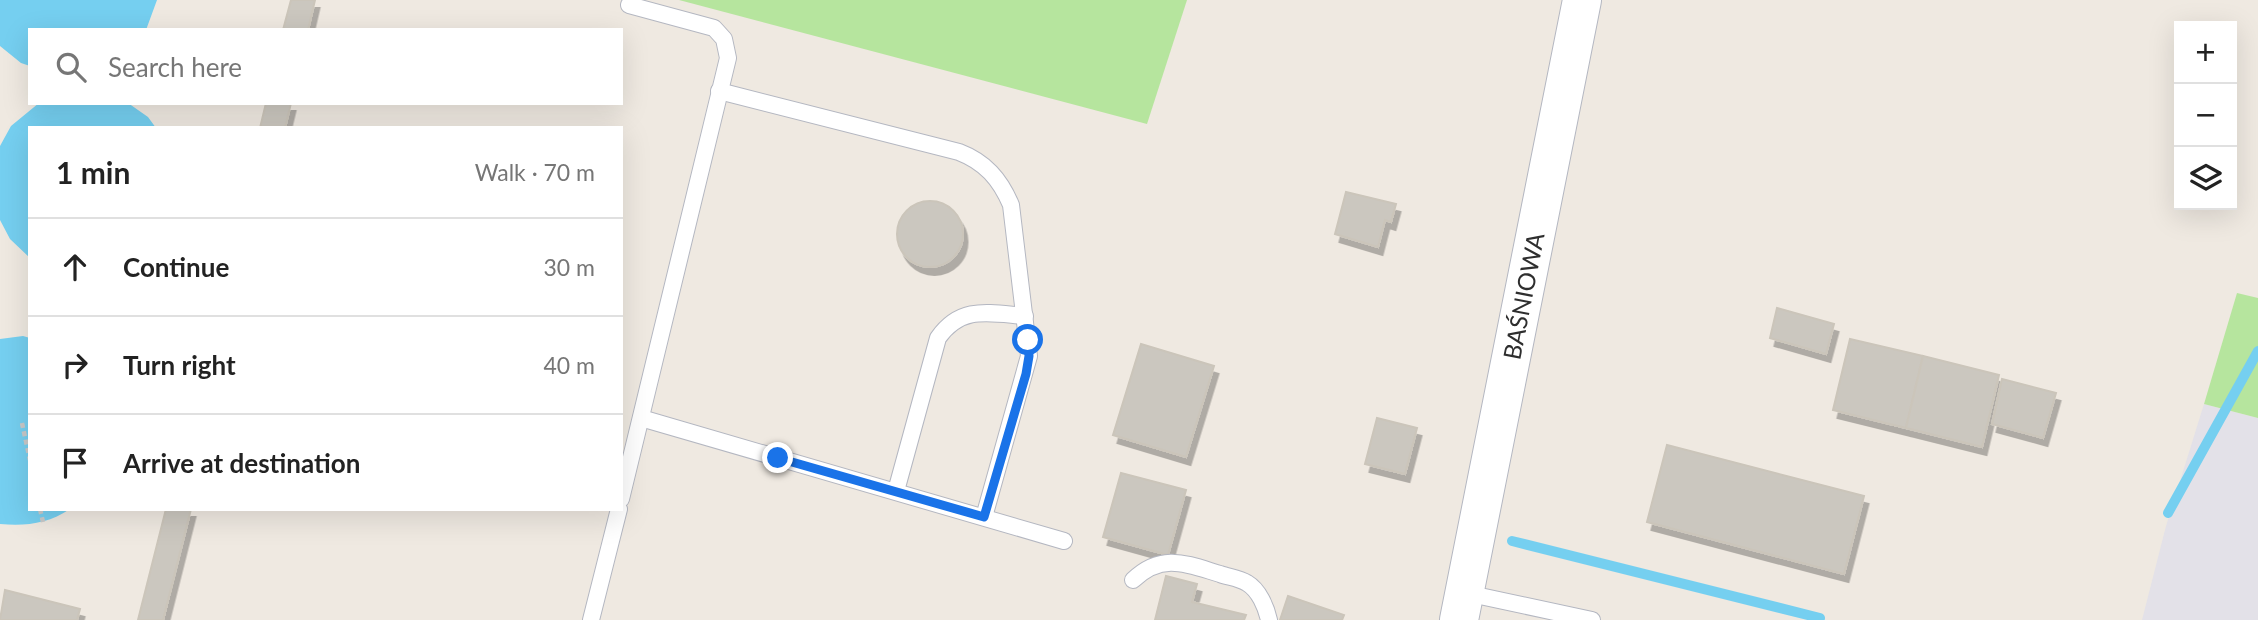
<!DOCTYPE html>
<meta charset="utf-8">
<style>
body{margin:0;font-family:Lato,sans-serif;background:#f2f2f2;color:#222}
.controls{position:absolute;right:21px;top:21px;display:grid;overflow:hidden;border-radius:0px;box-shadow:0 7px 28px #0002}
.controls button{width:63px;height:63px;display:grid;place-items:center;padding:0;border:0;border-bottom:2px solid #e0e0e0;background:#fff;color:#222;font:35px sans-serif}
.stop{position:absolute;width:21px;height:21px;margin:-16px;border:5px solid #1a73e8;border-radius:50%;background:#fff}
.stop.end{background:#1a73e8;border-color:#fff;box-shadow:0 2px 7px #0008}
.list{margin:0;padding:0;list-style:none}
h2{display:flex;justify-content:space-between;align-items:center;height:91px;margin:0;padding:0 28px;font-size:30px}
h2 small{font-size:23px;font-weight:400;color:#767676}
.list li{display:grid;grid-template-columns:46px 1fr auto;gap:21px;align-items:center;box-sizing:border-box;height:98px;padding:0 28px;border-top:2px solid #e0e0e0}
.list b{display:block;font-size:26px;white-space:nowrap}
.list em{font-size:23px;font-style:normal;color:#767676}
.icon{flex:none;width:38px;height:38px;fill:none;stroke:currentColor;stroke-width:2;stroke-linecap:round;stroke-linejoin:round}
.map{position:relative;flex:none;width:2258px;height:620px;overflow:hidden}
.search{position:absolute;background:#fff;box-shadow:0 7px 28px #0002;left:28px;top:28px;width:595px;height:77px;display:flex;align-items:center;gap:18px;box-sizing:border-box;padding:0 24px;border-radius:0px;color:#767676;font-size:26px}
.panel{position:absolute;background:#fff;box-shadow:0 7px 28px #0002;left:28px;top:126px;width:595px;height:385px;border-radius:0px}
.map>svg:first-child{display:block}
.industrial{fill:#e3e1e8}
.green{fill:#b6e59e}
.water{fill:#75cff0}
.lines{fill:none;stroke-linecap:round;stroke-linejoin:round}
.stream{stroke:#75cff0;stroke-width:10}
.building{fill:#cbc7bf;stroke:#cbc5ba;stroke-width:2;filter:url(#shadow)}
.service-casing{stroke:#b4b7c1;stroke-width:18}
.secondary-casing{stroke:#b4b7c1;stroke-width:40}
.path{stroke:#c9c9c9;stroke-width:4.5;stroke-dasharray:5 3.5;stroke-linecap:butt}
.service{stroke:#fff;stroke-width:16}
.secondary{stroke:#fff;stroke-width:38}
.route{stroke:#1a73e8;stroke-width:9}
.labels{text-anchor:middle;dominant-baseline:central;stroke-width:5;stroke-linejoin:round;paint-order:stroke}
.street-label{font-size:24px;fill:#2e2e2e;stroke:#fff}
</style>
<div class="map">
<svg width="2258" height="620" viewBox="0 0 2258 620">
<defs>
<filter id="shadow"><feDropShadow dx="4.5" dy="8" stdDeviation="0" flood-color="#0004"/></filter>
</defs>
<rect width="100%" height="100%" fill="#efe9e1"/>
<path class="industrial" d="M2204,404L2258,418V620H2142L2166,526Z"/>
<g class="green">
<path d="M679,0H1187L1147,124Z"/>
<path d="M2237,293L2258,298V418L2204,404Z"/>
</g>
<g class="water">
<path d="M0,0H157L146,30H30V66L21,63L0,46Z"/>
<path d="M39,103H128L148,117L156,128H30V258L10,239L0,220V146L11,126Z"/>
<path d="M23,336L30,338V509H70C48,524 26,526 0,524V339Z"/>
</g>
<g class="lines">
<g class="stream">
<path d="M2168,513L2258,351"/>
<path d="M1512,541L1820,618"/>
</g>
</g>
<g class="building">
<path d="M291,0H315L308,30H283Z"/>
<path d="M266,103H291L285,128H260Z"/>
<path d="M1346,192L1396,204L1391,222L1385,220L1378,247L1335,234Z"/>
<circle cx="930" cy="234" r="33"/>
<path d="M1777,308L1834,324L1826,354L1770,338Z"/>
<path d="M1850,339L1923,356L1906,428L1833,410Z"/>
<path d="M1141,344L1214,366L1186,457L1113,435Z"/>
<path d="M1923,356L1999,375L1982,447L1906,428Z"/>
<path d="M2002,379L2056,393L2043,438L1992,424Z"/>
<path d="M1377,418L1417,428L1405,474L1365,464Z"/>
<path d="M1667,445L1864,496L1844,574L1647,522Z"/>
<path d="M1121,473L1186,490L1168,555L1103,537Z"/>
<path d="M166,509H191L163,620H138Z"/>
<path d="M1166,576L1197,584L1192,602L1246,615L1244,620H1155Z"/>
<path d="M5,590L80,609L77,620H0Z"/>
<path d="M1288,596L1344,615L1342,620H1280Z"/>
</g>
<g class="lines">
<defs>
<g id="service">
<path d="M719,91L959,152C985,162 1000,179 1011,205L1029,356L984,517"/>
<path d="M641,418L1064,541"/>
<path d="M896,491L938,338C961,305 989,313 1025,316"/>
<path d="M621,499L728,58L724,39L714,28L629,5"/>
<path d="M1133,580C1162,552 1187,564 1220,574C1228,577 1239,578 1247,583C1259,590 1266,607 1269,620"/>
<path d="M1466,593L1592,620"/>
<path d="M591,620L619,509"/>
</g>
<path id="secondary" d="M1459,620L1582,0"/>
</defs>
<use href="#service" class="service-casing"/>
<use href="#secondary" class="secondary-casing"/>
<g class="path">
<path d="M22,423L30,460"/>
<path d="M40,509L43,522"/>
</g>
<use href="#service" class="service"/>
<use href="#secondary" class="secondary"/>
</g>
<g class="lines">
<path class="route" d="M778,458L984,517L1026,374L1029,356L1028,340"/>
</g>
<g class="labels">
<g class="street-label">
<text transform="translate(1523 296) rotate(-79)">BAŚNIOWA</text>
</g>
</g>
</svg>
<div class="controls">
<button>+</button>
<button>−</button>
<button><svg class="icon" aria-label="layers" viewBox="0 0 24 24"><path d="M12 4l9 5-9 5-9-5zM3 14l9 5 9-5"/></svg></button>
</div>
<div class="stop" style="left:1028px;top:340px"></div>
<div class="stop end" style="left:778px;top:458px"></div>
<div class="search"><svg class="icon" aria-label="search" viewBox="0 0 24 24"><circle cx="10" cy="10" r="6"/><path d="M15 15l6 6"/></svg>Search here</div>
<section class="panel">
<h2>1 min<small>Walk · 70 m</small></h2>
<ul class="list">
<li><svg class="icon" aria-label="ahead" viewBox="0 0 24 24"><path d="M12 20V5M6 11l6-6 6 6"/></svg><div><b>Continue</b></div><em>30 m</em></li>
<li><svg class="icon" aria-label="right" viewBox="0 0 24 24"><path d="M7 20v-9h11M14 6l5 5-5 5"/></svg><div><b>Turn right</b></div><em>40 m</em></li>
<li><svg class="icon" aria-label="arrive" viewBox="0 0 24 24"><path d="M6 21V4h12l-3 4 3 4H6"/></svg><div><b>Arrive at destination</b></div></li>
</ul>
</section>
</div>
